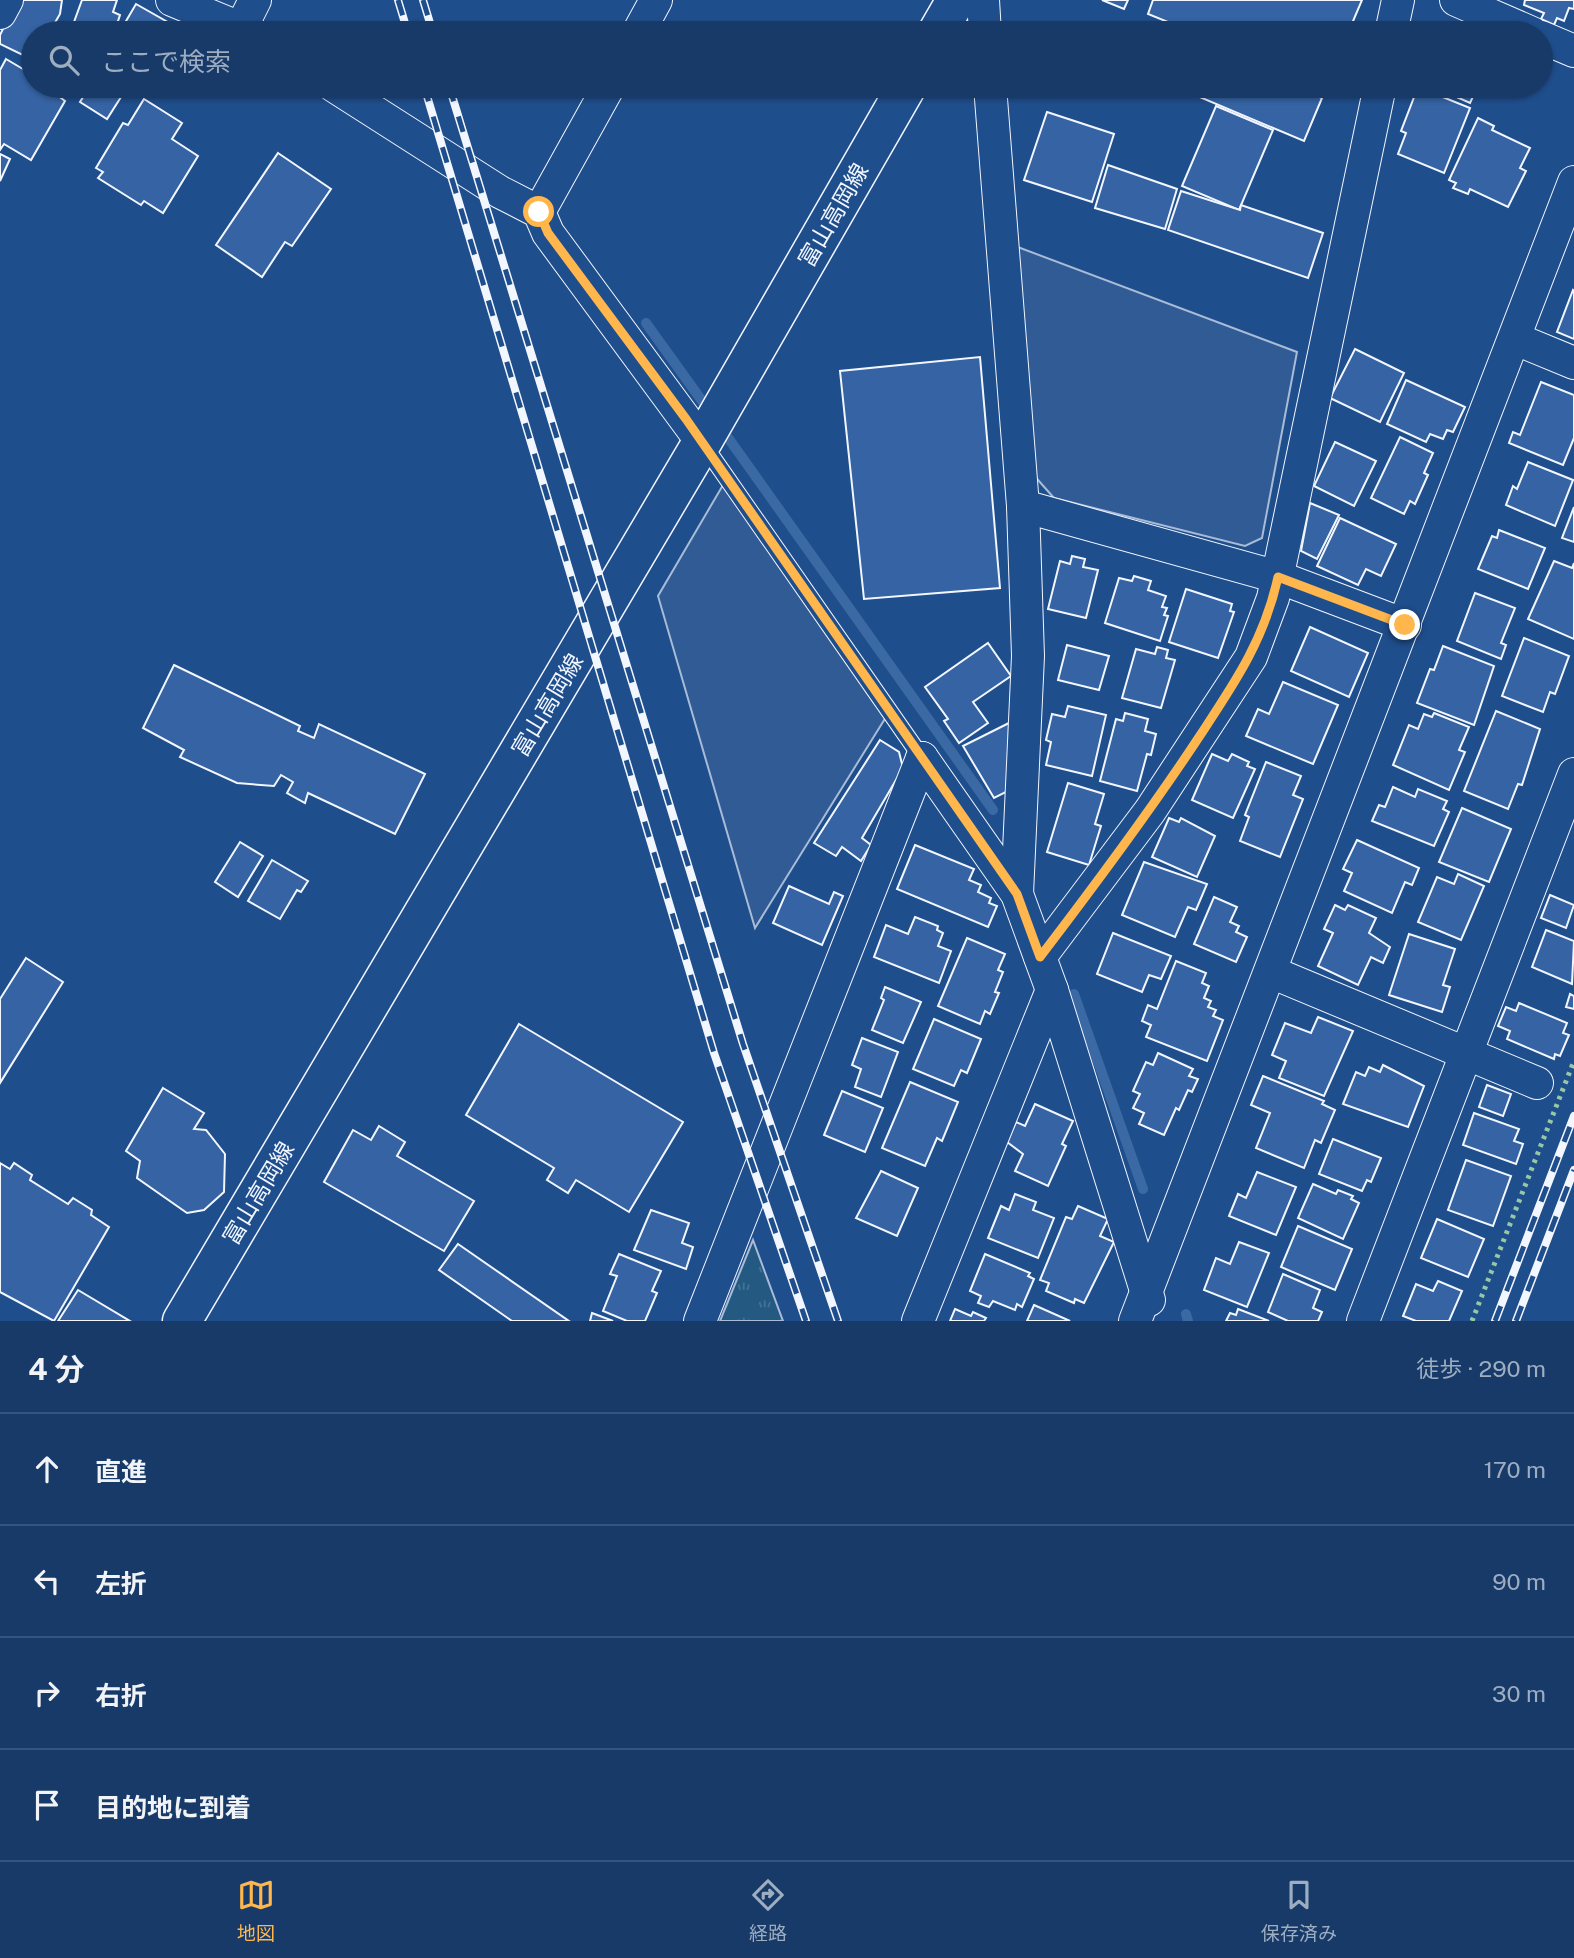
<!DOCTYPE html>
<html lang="ja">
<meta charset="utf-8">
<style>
body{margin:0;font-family:"Public Sans","Noto Sans JP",sans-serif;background:#244571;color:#f1f3f6}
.stop{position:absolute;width:21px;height:21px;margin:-16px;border:5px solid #ffb74d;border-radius:50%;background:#fff}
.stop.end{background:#ffb74d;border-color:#fff;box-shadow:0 2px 7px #0008}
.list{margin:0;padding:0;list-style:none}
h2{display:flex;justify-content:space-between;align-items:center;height:91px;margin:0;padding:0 28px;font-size:30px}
h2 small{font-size:23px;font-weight:400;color:#9eadc0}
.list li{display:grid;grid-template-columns:46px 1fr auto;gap:21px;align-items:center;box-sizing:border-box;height:112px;padding:0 28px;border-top:2px solid #36547d}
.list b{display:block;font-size:26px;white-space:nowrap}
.list em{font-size:23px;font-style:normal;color:#9eadc0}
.icon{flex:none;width:38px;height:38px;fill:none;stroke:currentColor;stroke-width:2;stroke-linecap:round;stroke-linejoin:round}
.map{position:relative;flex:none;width:1574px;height:1321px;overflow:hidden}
.search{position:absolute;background:#173a69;box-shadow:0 2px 5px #0004;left:21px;right:21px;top:21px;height:77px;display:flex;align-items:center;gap:18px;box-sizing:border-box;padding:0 24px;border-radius:38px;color:#9eadc0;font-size:26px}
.sheet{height:539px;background:#173a69}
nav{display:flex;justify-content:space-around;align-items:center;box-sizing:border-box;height:98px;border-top:2px solid #36547d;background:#173a69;font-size:19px;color:#9eadc0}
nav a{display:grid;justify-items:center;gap:4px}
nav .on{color:#ffb74d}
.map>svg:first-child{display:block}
.park{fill:url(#park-tufts);stroke:#a8bbd7;stroke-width:2}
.parking{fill:#305b95;stroke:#a8bbd7;stroke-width:2}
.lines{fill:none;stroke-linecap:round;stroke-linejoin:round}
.stream{stroke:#3b69a3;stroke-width:10}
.building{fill:#3563a3;stroke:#f2f6ff;stroke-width:2}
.service-casing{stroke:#f2f6ff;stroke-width:18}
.minor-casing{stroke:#f2f6ff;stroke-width:34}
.primary-casing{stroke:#f2f6ff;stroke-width:41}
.service{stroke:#1f4e8c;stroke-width:16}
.minor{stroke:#1f4e8c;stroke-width:32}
.primary{stroke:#1f4e8c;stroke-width:38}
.rail-casing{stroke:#f2f6ff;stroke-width:8}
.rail{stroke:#1f4e8c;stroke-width:5;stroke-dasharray:16;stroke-linecap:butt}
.hedge{stroke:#97c8a6;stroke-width:5;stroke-dasharray:3.5 5;stroke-linecap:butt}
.route{stroke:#ffb74d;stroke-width:9}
.labels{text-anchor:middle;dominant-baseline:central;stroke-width:5;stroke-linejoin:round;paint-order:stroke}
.street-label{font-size:23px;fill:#f2f6ff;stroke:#1f4e8c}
</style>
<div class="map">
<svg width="1574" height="1321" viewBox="0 0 1574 1321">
<defs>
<pattern id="park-tufts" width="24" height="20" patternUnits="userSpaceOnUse" patternTransform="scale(1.75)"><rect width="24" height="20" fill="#245a82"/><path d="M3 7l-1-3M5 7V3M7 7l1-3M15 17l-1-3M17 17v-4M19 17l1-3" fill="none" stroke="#447295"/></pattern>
</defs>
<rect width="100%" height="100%" fill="#1f4e8c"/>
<path class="park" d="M753,1240L783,1321H720Z"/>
<g class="parking">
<path d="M1015,246L1297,352L1262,538L1245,546L1054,498L1030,471Z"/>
<path d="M723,485L886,717L755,928L658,596Z"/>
</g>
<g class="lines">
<g class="stream">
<path d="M646,323L710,412"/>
<path d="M719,425L993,810"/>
<path d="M1074,994L1143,1189"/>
<path d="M1186,1314L1188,1321"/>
</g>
</g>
<g class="building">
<path d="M17,0H62L60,14L49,33H33V60L0,44V35Z"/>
<path d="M82,0H117L113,12L120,15L114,33L74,22Z"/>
<path d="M1102,0H1128L1124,9Z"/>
<path d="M1153,0H1362L1348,33H1195L1148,14Z"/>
<path d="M1525,0H1574V9L1569,8L1564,21L1557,18L1554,25L1541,19L1544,13L1524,5Z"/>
<path d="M136,4L187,33H119Z"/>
<path d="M6,59L33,75V86H51L64,93L61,98L65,101L31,160L4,144L0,150V70Z"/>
<path d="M90,86H104L121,97L107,119L80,102Z"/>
<path d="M1185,86H1292L1322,98L1304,141L1183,90Z"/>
<path d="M1432,86H1478L1470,103Z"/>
<path d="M1418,87L1470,108L1444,173L1398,154L1406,133L1401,131Z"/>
<path d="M144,99L182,123L172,139L198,156L163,213L144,201L141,205L98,178L103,172L96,168L123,123L128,125Z"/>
<path d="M1216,106L1273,130L1239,210L1182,186Z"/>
<path d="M1047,112L1114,134L1092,202L1024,180Z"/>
<path d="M1478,118L1494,126L1492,130L1530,148L1520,168L1526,171L1508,207L1470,189L1468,194L1453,188L1456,183L1449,180Z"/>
<path d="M278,153L331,189L292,246L285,242L262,277L216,245Z"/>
<path d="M0,154L10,159L0,181Z"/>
<path d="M1108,165L1177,189L1165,229L1095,208Z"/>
<path d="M1181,191L1240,210L1241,205L1323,233L1308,278L1168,230Z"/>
<path d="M1573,290L1574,291V339L1557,332Z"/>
<path d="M1355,349L1404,373L1380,422L1330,398Z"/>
<path d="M980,357L1000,588L864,599L840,371Z"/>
<path d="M1406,380L1465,407L1453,432L1447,430L1443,439L1430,434L1426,442L1387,424Z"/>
<path d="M1541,382L1574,395V438L1563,465L1509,443L1513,432L1520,435Z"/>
<path d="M1400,437L1433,453L1424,473L1428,475L1415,504L1410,501L1404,514L1371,498Z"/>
<path d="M1335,442L1376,461L1354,506L1314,486Z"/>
<path d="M1528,462L1573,480L1555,526L1506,505L1513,486L1517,489Z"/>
<path d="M1310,503L1339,515L1317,559L1301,551Z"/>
<path d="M1574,507V542L1562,538Z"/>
<path d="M1340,518L1396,544L1381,576L1366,569L1358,585L1317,566Z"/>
<path d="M1499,530L1545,548L1528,589L1478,569L1492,536L1497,538Z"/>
<path d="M1072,556L1085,559L1083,567L1098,570L1086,618L1048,609L1060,561L1070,564Z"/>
<path d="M1554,561L1572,568L1574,563V639L1528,619Z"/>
<path d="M1134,576L1151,581L1148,590L1166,596L1162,607L1167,608L1164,615L1168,616L1160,641L1105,623L1119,578L1132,581Z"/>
<path d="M1186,589L1232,604L1230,611L1234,612L1218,658L1169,642Z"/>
<path d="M1475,593L1515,608L1501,643L1506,645L1501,659L1457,641Z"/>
<path d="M1310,627L1368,653L1349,697L1291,671Z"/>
<path d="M1524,638L1569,656L1555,694L1550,692L1543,712L1502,696Z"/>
<path d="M988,643L1011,676L973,702L988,723L959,743L944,721L948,719L925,687Z"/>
<path d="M1067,645L1109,656L1099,690L1058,680Z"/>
<path d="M1443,646L1494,666L1474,725L1417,703L1430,669L1434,670Z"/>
<path d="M1157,647L1168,650L1166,658L1175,660L1161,708L1122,698L1136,649L1155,654Z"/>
<path d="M174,665L300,726L298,731L314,738L319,724L425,774L395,834L308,793L305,803L287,793L293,782L281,775L274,786L237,783L180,757L184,750L143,728Z"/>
<path d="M1283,682L1338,705L1313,764L1246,736L1258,709L1269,714Z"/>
<path d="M1068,706L1106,715L1092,776L1046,765L1051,742L1046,740L1052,714L1065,717Z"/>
<path d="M1496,711L1540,729L1522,785L1518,784L1508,809L1464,791Z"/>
<path d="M1125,713L1148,719L1145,731L1156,734L1151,755L1147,754L1137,791L1100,781L1116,719L1123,721Z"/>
<path d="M1434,713L1469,727L1459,750L1465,752L1449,790L1393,765L1409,725L1418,729L1424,714L1432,717Z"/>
<path d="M1009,723L1008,791L994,798L963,746Z"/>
<path d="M880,740L899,752L903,768L862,838L871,845L861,861L842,847L836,856L814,843Z"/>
<path d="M1212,754L1228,761L1232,754L1249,762L1247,766L1255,769L1233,818L1192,800Z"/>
<path d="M1266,762L1301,776L1293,795L1303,799L1280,857L1240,841L1249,817L1245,815Z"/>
<path d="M1068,783L1104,794L1095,824L1101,826L1089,865L1047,852Z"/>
<path d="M1393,787L1415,797L1418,789L1447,801L1443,809L1449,812L1434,846L1372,821L1379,805L1385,807Z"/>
<path d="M1462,808L1511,829L1489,882L1439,862Z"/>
<path d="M1169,818L1179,822L1181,818L1215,836L1197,877L1152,857Z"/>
<path d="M1357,840L1419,868L1412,885L1405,882L1392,913L1344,891L1352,873L1343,869Z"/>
<path d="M240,842L263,856L238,897L215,882Z"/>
<path d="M915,845L974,869L969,880L981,885L978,892L991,898L989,903L997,906L988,927L897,889Z"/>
<path d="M272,860L308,881L301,892L297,890L280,919L248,901Z"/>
<path d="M1144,862L1207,884L1196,910L1188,907L1175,937L1122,915Z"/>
<path d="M1458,874L1484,886L1461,940L1418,922L1437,877L1454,884Z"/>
<path d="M789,886L829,904L834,892L843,896L822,945L773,923Z"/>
<path d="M1550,895L1574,905L1566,928L1541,918Z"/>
<path d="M1214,897L1237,907L1230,922L1239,926L1236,932L1247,937L1236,962L1194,944Z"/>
<path d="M1335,905L1345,910L1348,905L1376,918L1369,933L1390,947L1383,963L1371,957L1358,985L1318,966L1333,933L1324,929Z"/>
<path d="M915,917L938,926L937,930L943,933L938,946L951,951L939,983L874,957L886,925L908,934Z"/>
<path d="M1546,930L1574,941L1572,984L1532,967Z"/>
<path d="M1113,933L1171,956L1161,979L1149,975L1142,992L1097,974Z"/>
<path d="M1409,934L1455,949L1443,985L1450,987L1442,1012L1389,995Z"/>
<path d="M967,938L1005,954L998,970L1003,972L995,992L999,993L990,1014L985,1011L980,1024L938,1006Z"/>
<path d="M26,958L63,982L0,1083V999Z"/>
<path d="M1176,961L1206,973L1202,983L1209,986L1204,998L1211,1001L1208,1007L1216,1010L1213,1016L1223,1020L1207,1061L1146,1037L1151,1025L1142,1021L1148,1005L1157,1009Z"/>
<path d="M885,987L921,1002L903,1043L872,1030L884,1000L881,998Z"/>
<path d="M1570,994L1574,996V1009L1566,1007Z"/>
<path d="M1519,1003L1567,1023L1563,1033L1569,1035L1560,1056L1555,1054L1554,1059L1507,1039L1510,1031L1498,1026L1506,1007L1516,1011Z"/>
<path d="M1318,1017L1353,1031L1324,1096L1279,1078L1286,1061L1272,1055L1285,1023L1311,1033Z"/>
<path d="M934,1019L981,1039L967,1073L961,1070L954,1086L913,1069Z"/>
<path d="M519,1024L683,1122L629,1212L576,1180L568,1193L547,1180L554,1168L466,1115Z"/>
<path d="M862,1038L898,1052L881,1097L855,1087L861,1069L852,1065Z"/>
<path d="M1158,1053L1193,1069L1189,1076L1198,1079L1192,1092L1188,1090L1179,1110L1176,1108L1164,1135L1139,1124L1144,1113L1133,1108L1140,1094L1133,1091L1146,1062L1153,1065Z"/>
<path d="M1383,1065L1424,1086L1408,1127L1343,1104L1356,1072L1365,1076L1369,1067L1380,1072Z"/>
<path d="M1263,1076L1324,1101L1322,1104L1335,1110L1321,1143L1315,1140L1304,1168L1256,1148L1270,1113L1251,1105Z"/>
<path d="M910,1082L958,1102L942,1141L937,1138L925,1166L882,1148Z"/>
<path d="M1487,1085L1511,1094L1503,1116L1479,1107Z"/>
<path d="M163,1088L204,1113L194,1129L206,1130L225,1154L224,1192L204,1210L187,1213L137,1178L140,1161L126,1151Z"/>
<path d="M842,1091L883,1108L865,1152L824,1135Z"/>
<path d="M1035,1104L1073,1121L1062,1144L1066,1146L1048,1186L1015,1171L1023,1154L1007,1142L1016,1122L1025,1126Z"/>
<path d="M1474,1113L1519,1129L1514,1141L1523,1144L1516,1164L1463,1145Z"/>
<path d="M379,1126L405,1142L397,1156L474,1201L444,1251L324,1182L353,1130L371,1140Z"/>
<path d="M1333,1139L1381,1158L1371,1182L1367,1180L1362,1191L1319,1174Z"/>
<path d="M1466,1160L1511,1176L1493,1226L1448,1210Z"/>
<path d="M0,1163L10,1169L14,1163L32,1175L30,1180L68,1204L73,1198L92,1210L91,1215L109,1227L54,1321L0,1292Z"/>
<path d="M881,1171L918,1188L897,1236L856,1218Z"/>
<path d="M1257,1172L1296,1187L1276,1235L1229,1216L1238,1194L1246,1198Z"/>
<path d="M1313,1184L1336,1194L1338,1190L1353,1196L1351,1199L1359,1203L1343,1239L1298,1218Z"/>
<path d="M1015,1194L1036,1202L1033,1210L1054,1218L1038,1258L988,1238L1001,1206L1009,1210Z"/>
<path d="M1078,1206L1108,1219L1100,1236L1114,1242L1084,1303L1075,1299L1074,1303L1046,1291L1049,1283L1040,1280L1066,1217L1072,1219Z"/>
<path d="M651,1210L689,1223L682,1243L693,1247L686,1269L634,1250Z"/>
<path d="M1437,1219L1484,1239L1468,1277L1421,1258Z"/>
<path d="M1298,1226L1352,1249L1335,1290L1281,1267Z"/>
<path d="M1239,1242L1269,1253L1247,1307L1204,1290L1216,1258L1230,1264Z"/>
<path d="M458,1244L569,1321H512L439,1270Z"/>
<path d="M619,1254L661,1271L652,1291L657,1293L645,1321H627L603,1311L617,1276L610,1274Z"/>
<path d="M985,1254L1030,1273L1028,1276L1034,1279L1022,1307L1017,1304L1015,1310L993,1301L989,1307L978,1303L981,1296L970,1291Z"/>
<path d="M1283,1274L1320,1290L1313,1308L1322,1312L1318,1321H1288L1268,1312Z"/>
<path d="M1438,1281L1462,1291L1449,1321H1416L1403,1316L1416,1284L1433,1291Z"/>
<path d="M78,1290L130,1321H58Z"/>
<path d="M1034,1305L1070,1321H1027Z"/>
<path d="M955,1309L971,1316L973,1312L986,1318L984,1321H950Z"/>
<path d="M1238,1309L1269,1321H1226L1230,1313L1236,1315Z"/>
<path d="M592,1313L613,1321H590Z"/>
</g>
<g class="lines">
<defs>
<path id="service" d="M703,444L922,758"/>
<g id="minor">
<path d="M172,0L252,33"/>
<path d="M983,0L985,33"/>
<path d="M1456,0L1532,33"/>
<path d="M0,13L7,0"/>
<path d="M242,26L255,0"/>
<path d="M638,33L656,0"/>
<path d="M1391,33L1398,0"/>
<path d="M1541,37L1574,51"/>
<path d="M334,86L500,192L539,212L548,233L702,442"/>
<path d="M990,86L1023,506L1028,656L1017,894"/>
<path d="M539,212L609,86"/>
<path d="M1516,339L1574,363"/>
<path d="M1023,506L1278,577L1405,625"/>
<path d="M922,758L1017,894L1052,990L1149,1300"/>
<path d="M1040,957L1150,811L1251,657L1273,598L1380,86"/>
<path d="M1271,972L1537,1083"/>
<path d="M700,1321L922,758"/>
<path d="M918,1321L1052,990"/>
<path d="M1135,1321L1574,182"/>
<path d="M1363,1321L1574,774"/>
</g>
<g id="primary">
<path d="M937,33L956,0"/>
<path d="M182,1321L704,439L907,86"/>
</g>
</defs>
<use href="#service" class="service-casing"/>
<use href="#minor" class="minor-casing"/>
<use href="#primary" class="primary-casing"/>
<use href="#service" class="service"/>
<use href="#minor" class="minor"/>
<use href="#primary" class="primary"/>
<defs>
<g id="rail">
<path d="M398,0L408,33"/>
<path d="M423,0L433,33"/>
<path d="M424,86L714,1053L806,1321"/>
<path d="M449,86L743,1044L838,1321"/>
<path d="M1495,1321L1574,1116"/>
<path d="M1516,1321L1574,1170"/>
</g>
</defs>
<use href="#rail" class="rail-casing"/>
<use href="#rail" class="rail"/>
<path class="hedge" d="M1472,1321L1574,1061"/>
</g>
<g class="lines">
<path class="route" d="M539,212L548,233L686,419L1017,894L1040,957C1095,885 1149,813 1199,737C1234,684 1264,641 1278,577L1405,625"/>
</g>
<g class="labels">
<g class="street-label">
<text transform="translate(833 215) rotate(-60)">富山高岡線</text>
<text transform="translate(547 705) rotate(-59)">富山高岡線</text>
<text transform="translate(258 1193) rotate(-59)">富山高岡線</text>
</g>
</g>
</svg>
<div class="stop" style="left:539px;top:212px"></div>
<div class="stop end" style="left:1405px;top:625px"></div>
<div class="search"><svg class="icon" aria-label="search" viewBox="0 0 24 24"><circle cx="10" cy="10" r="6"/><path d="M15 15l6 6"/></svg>ここで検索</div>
</div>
<section class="sheet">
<h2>4 分<small>徒歩 · 290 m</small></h2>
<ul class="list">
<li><svg class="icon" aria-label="ahead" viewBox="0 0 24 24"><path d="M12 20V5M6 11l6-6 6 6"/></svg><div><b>直進</b></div><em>170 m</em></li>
<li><svg class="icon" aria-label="left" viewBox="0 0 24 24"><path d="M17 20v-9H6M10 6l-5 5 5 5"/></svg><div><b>左折</b></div><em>90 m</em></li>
<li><svg class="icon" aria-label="right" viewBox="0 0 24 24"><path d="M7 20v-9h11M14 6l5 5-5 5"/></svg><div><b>右折</b></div><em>30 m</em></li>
<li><svg class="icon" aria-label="arrive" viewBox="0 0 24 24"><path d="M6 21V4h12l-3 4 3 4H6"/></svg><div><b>目的地に到着</b></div></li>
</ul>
</section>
<nav>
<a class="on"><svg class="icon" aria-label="map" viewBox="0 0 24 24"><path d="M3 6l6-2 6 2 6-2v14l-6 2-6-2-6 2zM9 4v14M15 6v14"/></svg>地図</a>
<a><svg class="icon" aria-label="directions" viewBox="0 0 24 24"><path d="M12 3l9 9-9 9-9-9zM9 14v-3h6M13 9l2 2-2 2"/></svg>経路</a>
<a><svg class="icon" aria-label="saved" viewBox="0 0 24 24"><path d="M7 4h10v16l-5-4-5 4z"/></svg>保存済み</a>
</nav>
